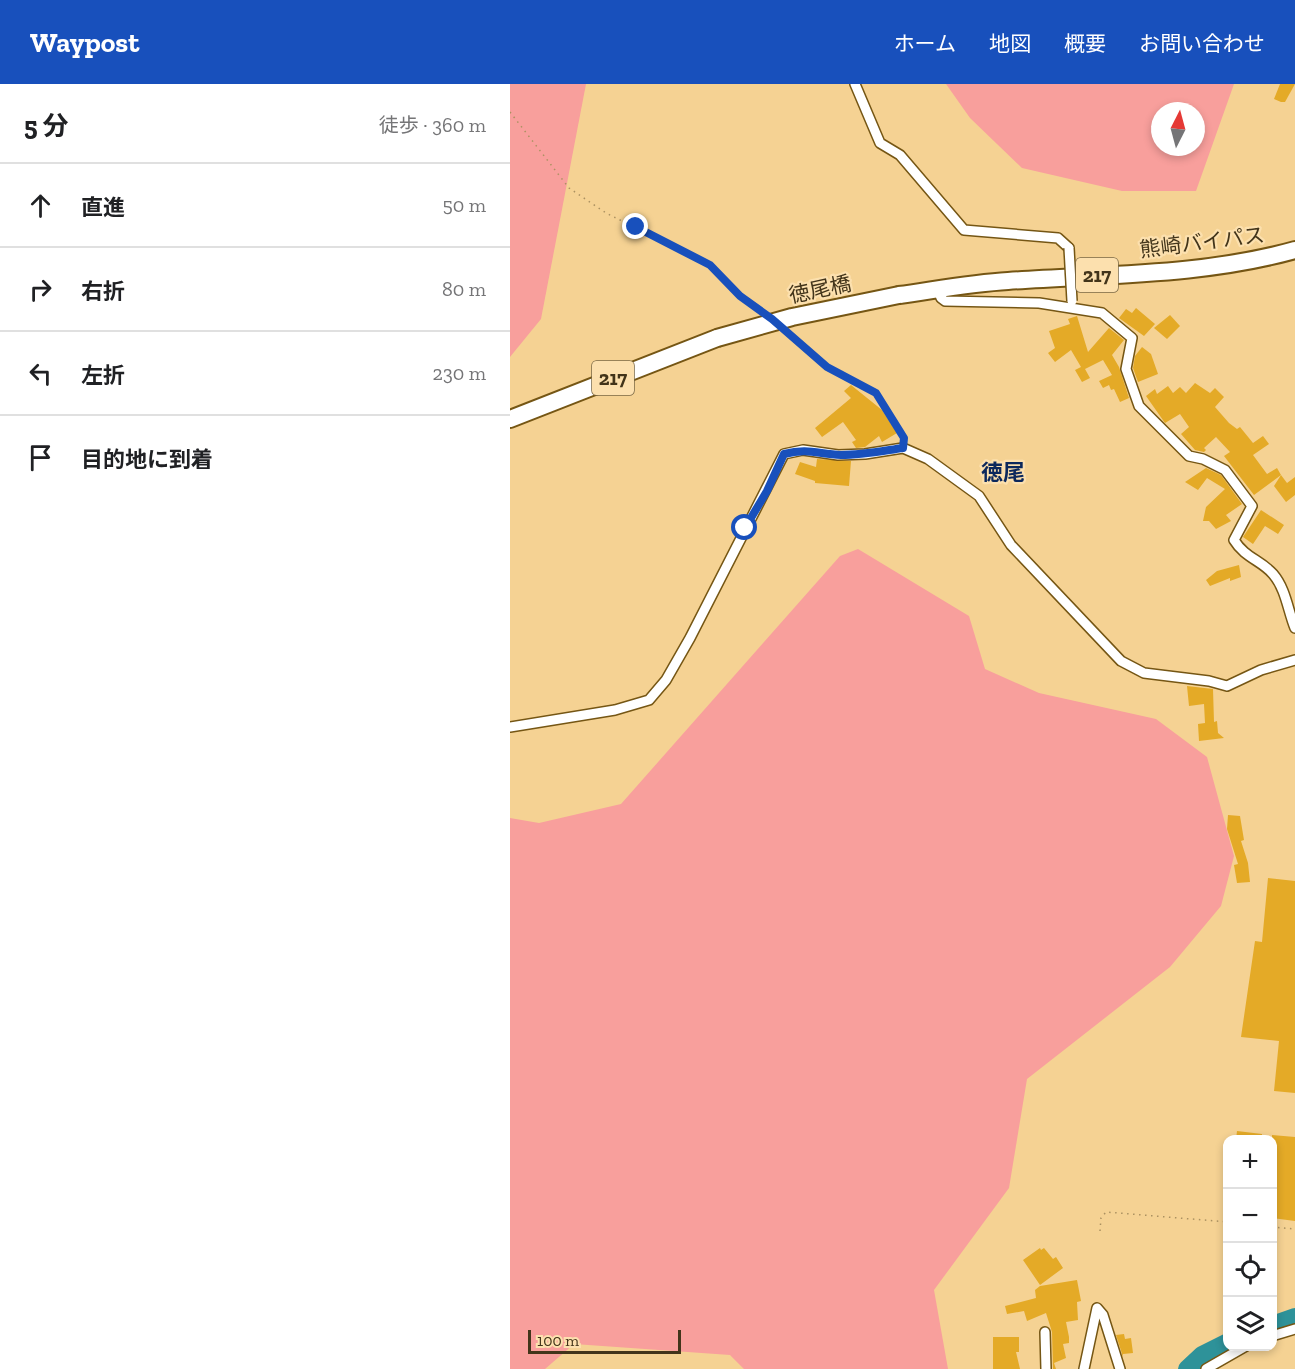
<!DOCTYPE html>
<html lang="ja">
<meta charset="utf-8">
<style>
body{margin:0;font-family:"Zilla Slab","Noto Sans JP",serif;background:#f6f6f6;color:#202124}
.controls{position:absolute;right:18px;bottom:18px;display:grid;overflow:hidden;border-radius:12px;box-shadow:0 3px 9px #0003}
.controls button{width:54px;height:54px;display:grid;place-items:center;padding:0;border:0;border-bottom:2px solid #e0e0e0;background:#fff;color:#202124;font:30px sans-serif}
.compass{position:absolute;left:641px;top:18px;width:54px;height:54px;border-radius:50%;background:#fff;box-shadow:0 3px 9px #0003;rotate:6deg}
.scale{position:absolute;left:18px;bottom:15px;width:153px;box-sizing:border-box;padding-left:6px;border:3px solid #42341a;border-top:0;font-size:16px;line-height:21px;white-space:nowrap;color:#42341a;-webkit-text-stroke:4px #fce0ae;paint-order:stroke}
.stop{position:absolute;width:18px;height:18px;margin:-14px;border:4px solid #1850bc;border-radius:50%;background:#fff}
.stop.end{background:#1850bc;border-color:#fff;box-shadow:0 2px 6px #0008}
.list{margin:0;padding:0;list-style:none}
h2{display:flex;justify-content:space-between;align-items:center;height:78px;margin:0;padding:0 24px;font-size:26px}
h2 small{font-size:20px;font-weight:400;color:#757577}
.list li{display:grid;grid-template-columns:39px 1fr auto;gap:18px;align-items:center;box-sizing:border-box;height:84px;padding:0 24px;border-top:2px solid #e0e0e0}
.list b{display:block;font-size:22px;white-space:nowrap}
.list em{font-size:20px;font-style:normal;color:#757577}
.icon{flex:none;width:33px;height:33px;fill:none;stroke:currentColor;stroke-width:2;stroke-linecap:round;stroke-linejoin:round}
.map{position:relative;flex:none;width:785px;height:1285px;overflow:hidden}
header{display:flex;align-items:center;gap:36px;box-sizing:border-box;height:84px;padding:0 30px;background:#1850bc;color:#fff}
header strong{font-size:28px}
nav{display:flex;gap:33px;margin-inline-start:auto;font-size:21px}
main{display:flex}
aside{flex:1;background:#fff}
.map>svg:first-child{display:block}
.green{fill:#f89f9c;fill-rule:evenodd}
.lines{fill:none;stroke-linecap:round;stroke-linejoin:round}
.river{stroke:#2e9299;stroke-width:18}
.building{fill:#e4aa27}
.minor-casing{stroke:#755614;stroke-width:12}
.trunk-casing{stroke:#755614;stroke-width:20}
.path{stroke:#ab9161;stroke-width:1.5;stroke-dasharray:1.5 4.5;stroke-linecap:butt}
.minor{stroke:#fff;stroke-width:9}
.trunk{stroke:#fff;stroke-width:16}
.minor-bridge-casing{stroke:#755614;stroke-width:12;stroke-linecap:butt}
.trunk-bridge-casing{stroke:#755614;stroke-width:20;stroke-linecap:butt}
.minor-bridge{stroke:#fff;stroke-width:9}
.trunk-bridge{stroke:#fff;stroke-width:16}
.route{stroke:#1850bc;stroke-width:8}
.labels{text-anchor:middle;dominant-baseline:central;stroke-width:4.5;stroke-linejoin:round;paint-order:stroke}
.shield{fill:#fce0ae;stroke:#7a6846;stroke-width:1.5}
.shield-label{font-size:20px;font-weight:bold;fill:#42341a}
.street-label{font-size:21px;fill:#42341a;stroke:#fce0ae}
.neighbourhood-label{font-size:22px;font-weight:bold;fill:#0c285c;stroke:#fce0ae}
</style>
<header>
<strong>Waypost</strong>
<nav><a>ホーム</a><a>地図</a><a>概要</a><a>お問い合わせ</a></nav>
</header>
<main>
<aside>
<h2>5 分<small>徒歩 · 360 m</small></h2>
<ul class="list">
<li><svg class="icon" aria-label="ahead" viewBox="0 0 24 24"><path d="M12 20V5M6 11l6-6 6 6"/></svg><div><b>直進</b></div><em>50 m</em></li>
<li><svg class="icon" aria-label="right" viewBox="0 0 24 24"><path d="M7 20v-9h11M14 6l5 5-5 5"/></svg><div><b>右折</b></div><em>80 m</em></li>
<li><svg class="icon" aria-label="left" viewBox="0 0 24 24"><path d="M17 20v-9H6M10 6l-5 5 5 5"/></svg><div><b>左折</b></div><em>230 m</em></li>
<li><svg class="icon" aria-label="arrive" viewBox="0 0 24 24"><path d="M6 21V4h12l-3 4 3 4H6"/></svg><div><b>目的地に到着</b></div></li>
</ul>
</aside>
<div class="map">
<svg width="785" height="1285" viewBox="0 0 785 1285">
<rect width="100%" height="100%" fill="#f5d293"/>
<g class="green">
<path d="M0,0H76L31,235L0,273Z"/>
<path d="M436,0H724L686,107H612L512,84L460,34ZM650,27H686V63H650Z"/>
<path d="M348,465L459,532L475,585L529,609L646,635L697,673L724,772L711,822L660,883L517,995L499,1104L424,1206L438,1285H234L220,1271L64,1260L35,1285H0V734L29,739L111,720L330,472Z"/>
</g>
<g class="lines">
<g class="river">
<path d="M762,1241L785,1233"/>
<path d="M677,1285L692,1271L718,1258"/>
</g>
</g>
<g class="building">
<path d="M770,0H785L775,18H771L764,15Z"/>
<path d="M626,224L645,240L634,252L609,234L616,225L622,229Z"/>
<path d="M660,231L670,242L657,255L644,244Z"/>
<path d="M567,232L578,268L599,244L614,256L602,271L609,283L619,314L610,318L604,305L601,306L599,301L593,304L589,297L602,291L593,276L575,285L580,294L572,298L565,286L571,283L561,266L545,278L538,269L545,264L539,247L560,240L558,235Z"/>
<path d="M632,263L641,270L648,290L628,298L623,284L625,272Z"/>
<path d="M685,299L700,309L705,304L714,313L705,323L719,339L727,345L730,343L743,359L753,352L759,360L743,371L757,390L767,384L771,391L744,411L714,372L720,368L706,353L694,364L696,366L694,368L685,366L671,350L679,343L670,330L655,339L636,312L645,305L647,310L658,302L663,309L670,303L676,309Z"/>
<path d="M341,301L372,326L387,349L372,358L369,352L355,363L346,364L342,358L346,356L333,338L312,353L305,344L341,314L334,307Z"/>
<path d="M307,375L341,377L339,402L305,399V397L285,390L290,378L306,383Z"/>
<path d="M696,384L711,391L732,420L716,431L721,437L706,445L699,437H693L696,423L715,405L697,394L688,406L675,398Z"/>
<path d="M771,391L777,399L785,393V411L776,418L764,402Z"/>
<path d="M751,426L774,441L768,450L755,442L743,460L733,453Z"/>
<path d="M729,481L731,493L720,497V494L700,502L696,496L707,487Z"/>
<path d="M677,602L703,605L704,638L707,637L708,649L714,654L689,657L688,640L695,639L694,620L679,622Z"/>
<path d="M718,731L730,732L734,756L731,757L738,779L740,798L727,799L724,781L728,780L717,745Z"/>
<path d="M758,794L785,797V1009L764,1007L769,957L731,953L745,857L752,858Z"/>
<path d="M727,1047L752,1050V1056H726Z"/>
<path d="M762,1051L785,1053V1137L762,1134Z"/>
<path d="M530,1164L531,1166L534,1164L543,1175L546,1173L553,1184L530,1201L513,1176Z"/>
<path d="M567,1196L571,1217L567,1218L568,1236L556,1238L559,1253V1259L553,1260L556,1274L544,1279L546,1285H543L542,1248L536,1229L517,1237L514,1227L497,1230L495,1222L526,1214L525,1206L530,1202Z"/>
<path d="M614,1250L615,1255L621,1254L623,1269L613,1270V1273L606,1251Z"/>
<path d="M483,1253H509V1268H506L510,1285H483Z"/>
</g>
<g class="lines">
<defs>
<g id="minor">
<path d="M345,0L370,59L390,71L454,146L548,154L559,164"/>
<path d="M428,206L431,214L435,217L529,219L592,229L622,254L616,285L629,322L679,372L693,375L715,386L742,422L724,456C735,474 751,476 763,490C776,505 778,527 785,544"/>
<path d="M0,643L105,626L139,616L156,596L180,554L274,370L293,366L328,371L355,370L393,364L418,375L469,412L501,461L611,577L634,589L699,597L717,602L751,586L785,576"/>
<path d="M535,1248L536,1285"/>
<path d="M762,1252L785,1245"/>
<path d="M574,1285L587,1224L593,1231L610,1285"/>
<path d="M696,1285L736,1262"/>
</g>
<g id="trunk">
<path d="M389,211C425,206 462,199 498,197C593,190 693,192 785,166"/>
<path d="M0,335L207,254"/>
</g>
</defs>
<use href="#minor" class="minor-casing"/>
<use href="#trunk" class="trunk-casing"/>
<g class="path">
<path d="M0,28L59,104L96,129L200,181L230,212L250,228"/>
<path d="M278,248L317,283L366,309L394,353"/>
<path d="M762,1143L785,1145"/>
<path d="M590,1147L591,1134L596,1128L718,1138"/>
</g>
<use href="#minor" class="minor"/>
<use href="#trunk" class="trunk"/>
<defs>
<path id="minor-bridge" d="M559,164L562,217"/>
<path id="trunk-bridge" d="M207,254L282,233L389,211"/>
</defs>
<use href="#minor-bridge" class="minor-bridge-casing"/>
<use href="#trunk-bridge" class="trunk-bridge-casing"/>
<use href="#minor-bridge" class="minor-bridge"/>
<use href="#trunk-bridge" class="trunk-bridge"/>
</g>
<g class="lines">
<path class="route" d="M126,143L200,181L230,212L262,235L317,283L366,309L394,354L393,364C372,367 352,371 331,371C308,370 298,364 274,370L257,407L235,444"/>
</g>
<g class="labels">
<g class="shield">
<rect x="566" y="174" width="42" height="34" rx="4.5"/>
<rect x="82" y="277" width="42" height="34" rx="4.5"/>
</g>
<g class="shield-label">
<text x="587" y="191">217</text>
<text x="103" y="294">217</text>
</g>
<g class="street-label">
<text transform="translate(692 158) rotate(-7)">熊崎バイパス</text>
<text transform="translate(310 205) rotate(-12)">徳尾橋</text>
</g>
<g class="neighbourhood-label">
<text x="493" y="388">徳尾</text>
</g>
</g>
</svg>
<div class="controls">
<button>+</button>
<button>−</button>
<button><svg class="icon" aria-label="locate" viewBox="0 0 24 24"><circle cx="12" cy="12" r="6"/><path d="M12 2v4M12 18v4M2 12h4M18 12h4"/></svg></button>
<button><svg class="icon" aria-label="layers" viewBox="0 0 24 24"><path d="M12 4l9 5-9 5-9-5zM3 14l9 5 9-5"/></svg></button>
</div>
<svg class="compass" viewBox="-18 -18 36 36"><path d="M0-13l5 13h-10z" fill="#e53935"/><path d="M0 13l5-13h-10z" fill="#757577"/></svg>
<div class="scale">100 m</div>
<div class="stop" style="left:235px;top:444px"></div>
<div class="stop end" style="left:126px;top:143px"></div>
</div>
</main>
